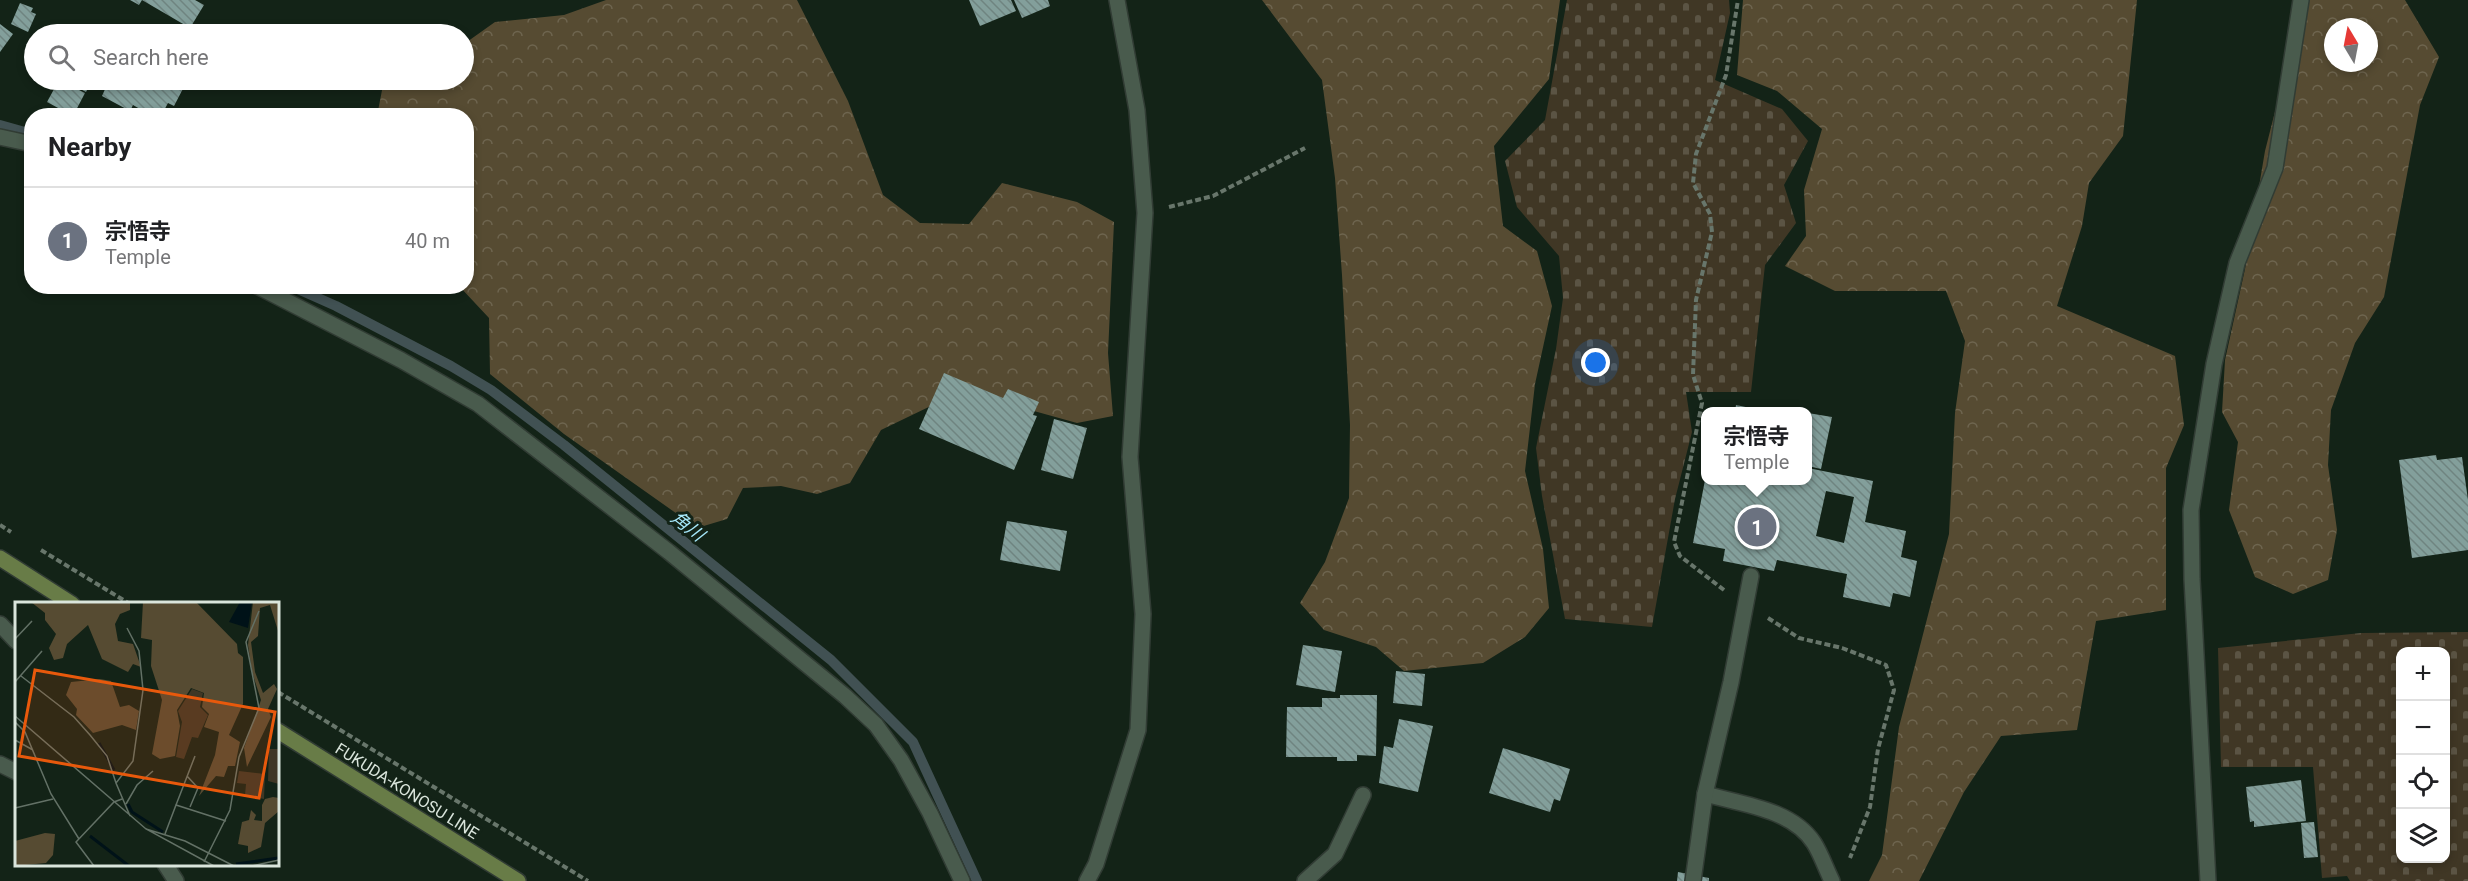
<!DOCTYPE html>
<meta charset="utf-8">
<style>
body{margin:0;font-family:Roboto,"Noto Sans JP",sans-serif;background:#f6f6f6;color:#202124}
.controls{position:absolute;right:18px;bottom:18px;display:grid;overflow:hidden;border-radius:12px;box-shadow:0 3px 9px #0003}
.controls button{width:54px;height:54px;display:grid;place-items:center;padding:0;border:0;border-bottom:2px solid #e0e0e0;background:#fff;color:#202124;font:30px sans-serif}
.compass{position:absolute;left:2324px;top:18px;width:54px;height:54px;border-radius:50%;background:#fff;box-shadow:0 3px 9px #0003;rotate:350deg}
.you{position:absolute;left:1596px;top:363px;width:21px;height:21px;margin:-15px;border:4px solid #fff;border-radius:50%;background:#1a73e8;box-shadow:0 0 0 9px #1a73e833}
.badge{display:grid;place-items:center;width:39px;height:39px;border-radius:50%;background:#745782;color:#fff;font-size:20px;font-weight:700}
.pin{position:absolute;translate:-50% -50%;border:3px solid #fff;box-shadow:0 2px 6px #0006}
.popup{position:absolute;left:1701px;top:407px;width:111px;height:78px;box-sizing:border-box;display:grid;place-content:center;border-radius:12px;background:#fff;filter:drop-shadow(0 2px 4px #0005);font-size:20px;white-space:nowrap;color:#757577}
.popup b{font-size:22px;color:#202124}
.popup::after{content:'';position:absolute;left:50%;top:100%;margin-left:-12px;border:12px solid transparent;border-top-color:#fff}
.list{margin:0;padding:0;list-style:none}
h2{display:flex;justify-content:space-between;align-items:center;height:78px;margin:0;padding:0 24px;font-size:26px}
h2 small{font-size:20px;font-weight:400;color:#757577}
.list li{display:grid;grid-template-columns:39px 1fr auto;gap:18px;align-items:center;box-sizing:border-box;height:108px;padding:0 24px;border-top:2px solid #e0e0e0}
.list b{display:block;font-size:22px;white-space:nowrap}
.list p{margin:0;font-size:20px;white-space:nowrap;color:#757577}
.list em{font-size:20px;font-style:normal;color:#757577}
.icon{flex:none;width:33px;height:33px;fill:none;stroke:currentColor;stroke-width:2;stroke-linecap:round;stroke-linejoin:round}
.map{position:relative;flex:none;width:2468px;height:881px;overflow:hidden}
.search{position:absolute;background:#fff;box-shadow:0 3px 9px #0003;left:24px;top:24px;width:450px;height:66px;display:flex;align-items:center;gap:15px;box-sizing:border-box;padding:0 21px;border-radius:33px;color:#757577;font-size:22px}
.panel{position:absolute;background:#fff;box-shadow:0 3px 9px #0003;left:24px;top:108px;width:450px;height:186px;border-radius:24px}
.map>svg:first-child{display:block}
.forest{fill:url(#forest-crowns);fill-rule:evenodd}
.cemetery{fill:url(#cemetery-stones);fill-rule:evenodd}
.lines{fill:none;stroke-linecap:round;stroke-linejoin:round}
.stream{stroke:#415153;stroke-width:10}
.building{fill:url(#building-back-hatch);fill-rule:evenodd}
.service-casing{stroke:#313c34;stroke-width:18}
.minor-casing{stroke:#313c34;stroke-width:18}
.secondary-casing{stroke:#313c34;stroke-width:18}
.path{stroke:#68766b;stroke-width:4;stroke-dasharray:6 3;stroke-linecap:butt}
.service{stroke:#495b4d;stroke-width:15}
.minor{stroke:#495b4d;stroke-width:15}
.secondary{stroke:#687c47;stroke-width:15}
.labels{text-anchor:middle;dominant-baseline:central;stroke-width:6;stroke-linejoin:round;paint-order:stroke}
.street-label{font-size:16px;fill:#dae5dc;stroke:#132317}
.water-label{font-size:18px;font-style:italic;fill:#a7e9fc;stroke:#132317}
.inset-river{fill:none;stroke:#001218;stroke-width:3}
.inset-road{fill:none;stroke:#637166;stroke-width:1.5}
.view{fill:#e8590c;fill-opacity:0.15;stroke:#e8590c;stroke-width:3}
.inset-edge{fill:none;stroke:#dae5dc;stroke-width:3}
</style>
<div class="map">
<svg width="2468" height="881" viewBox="0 0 2468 881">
<defs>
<pattern id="forest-crowns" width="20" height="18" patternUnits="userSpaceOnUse" patternTransform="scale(1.5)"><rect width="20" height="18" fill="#564b32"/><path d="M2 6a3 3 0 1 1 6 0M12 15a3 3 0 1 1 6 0" fill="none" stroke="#6e654f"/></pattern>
<pattern id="cemetery-stones" width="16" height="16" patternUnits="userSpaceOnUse" patternTransform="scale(1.5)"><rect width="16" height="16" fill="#403725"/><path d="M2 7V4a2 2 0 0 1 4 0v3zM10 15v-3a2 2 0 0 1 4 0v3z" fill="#5b5444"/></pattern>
<pattern id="building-back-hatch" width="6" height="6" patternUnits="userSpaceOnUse" patternTransform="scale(1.5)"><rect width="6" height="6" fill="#839f9b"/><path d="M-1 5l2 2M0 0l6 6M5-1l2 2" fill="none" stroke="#6f8480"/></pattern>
</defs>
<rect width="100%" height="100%" fill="#132317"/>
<g class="forest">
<path d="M606,0H797L848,101L883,195L920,223L969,224L1002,183L1077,202L1114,222L1108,353L1113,416L1077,423L970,393L937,403L881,430L850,483L817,494L781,486L743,488L727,519L697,528L564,434L490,374L489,318L460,287L466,286V116H377L384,80H464V44L495,22L564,15Z"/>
<path d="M1262,0H1560L1549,79L1494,146L1503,226L1537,251L1552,306L1535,384L1525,471L1543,549L1549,608L1525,637L1483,663L1404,671L1376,647L1324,630L1300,603L1325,562L1349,498L1350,425L1342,275L1335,178L1322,80Z"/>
<path d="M1743,0H2137L2123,136L2089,183L2082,226L2057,306L2175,356L2184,425L2166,468V610L2096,621L2077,730L2001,736L1964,792L1919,881H1869L1882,855L1899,727L1949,534L1955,413L1965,341L1946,291H1835L1785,266L1806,236L1804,190L1822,129L1777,91L1737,75Z"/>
<path d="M2298,0H2405L2439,57L2420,105L2384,297L2355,343L2331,410L2328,465L2337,530L2328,580L2293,594L2255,577L2229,510L2238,442L2222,412L2225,360L2245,269L2265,151L2295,33ZM2333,27H2369V63H2333Z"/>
</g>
<g class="cemetery">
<path d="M1567,0H1729L1730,13L1715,80L1782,109L1808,141L1784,185L1796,223L1765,265L1751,392H1686L1692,432L1675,499L1652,627L1565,619L1542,496L1536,448L1556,349L1563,298L1559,256L1517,207L1505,161L1545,120Z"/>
<path d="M2468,632V881H2350L2347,876L2322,878L2313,767H2221L2218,648L2361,633ZM2400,652H2446V858H2400Z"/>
</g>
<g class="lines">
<g class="stream">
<path d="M0,125L32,134"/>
<path d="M291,286L336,306L451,366L491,390L564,445L831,660L913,742L977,881"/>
</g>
</g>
<g class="building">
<path d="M130,0H195L204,5L190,28L142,0L139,5Z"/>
<path d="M969,0H1011L1016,11L980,26Z"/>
<path d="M1014,0H1048L1050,6L1022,18Z"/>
<path d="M20,3L33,8L31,12L36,14L28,32L11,24Z"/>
<path d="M0,24L13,34L0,52Z"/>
<path d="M84,27L99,34H80Z"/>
<path d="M59,80L85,93L73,116L47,102Z"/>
<path d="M63,80H184L187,81L174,106L168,103L161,116H152L133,105L130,111L102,96L106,87L92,80L86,92Z"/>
<path d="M944,373L1003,398L1008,389L1039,402L1033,415L1037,416L1014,470L919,429Z"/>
<path d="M1736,405L1760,410V412H1735Z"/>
<path d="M1808,413L1832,417L1821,469L1808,466Z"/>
<path d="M1054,419L1087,428L1073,479L1041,470Z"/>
<path d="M2436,455L2437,460L2462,457L2468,500V550L2412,558L2399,460Z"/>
<path d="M1808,468L1873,481L1865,522L1906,531L1901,557L1917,561L1910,597L1893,593L1890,607L1843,597L1847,574L1777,560L1774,571L1723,561L1725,549L1693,543L1705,480H1808ZM1826,491L1854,497L1844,543L1816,536Z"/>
<path d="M1007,521L1067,531L1060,571L1000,560Z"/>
<path d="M1303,645L1342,651L1335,692L1296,685Z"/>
<path d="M1396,671L1425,674L1422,706L1393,703Z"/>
<path d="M1340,695H1377L1376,756L1357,755V761H1337V757H1286L1287,707H1322V698H1340Z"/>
<path d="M1399,719L1433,726L1418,792L1379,783L1384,746L1393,748Z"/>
<path d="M1503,748L1570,769L1560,801L1554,799L1550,812L1489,793Z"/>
<path d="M2301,780L2306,821L2254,827V821L2250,822L2246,787Z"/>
<path d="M2314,822L2318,857L2304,858L2301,823Z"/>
<path d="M1678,872L1709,878V881H1677Z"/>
</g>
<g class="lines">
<defs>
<g id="service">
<path d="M0,764L16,772"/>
<path d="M1705,794C1741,804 1792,809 1814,843C1821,854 1826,869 1832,881"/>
<path d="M1305,881L1335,854L1363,795"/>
<path d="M1693,881L1705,794L1731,682L1751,576"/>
</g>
<g id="minor">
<path d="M0,137L32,144"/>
<path d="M257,286L401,360L478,404L669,552L845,696L876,725L901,760L930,813L962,881"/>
<path d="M0,624L16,641"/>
<path d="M165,864L176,881"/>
<path d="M1087,881L1096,864L1138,730L1143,614L1130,457L1145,213L1137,110L1117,0"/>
<path d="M2208,881L2192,579L2191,510L2214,364L2237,263L2275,168L2301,0"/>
</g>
<g id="secondary">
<path d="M0,558L72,604"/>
<path d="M278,731L518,881"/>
</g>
</defs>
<use href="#service" class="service-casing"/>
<use href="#minor" class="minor-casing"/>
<use href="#secondary" class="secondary-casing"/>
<g class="path">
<path d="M1169,207L1213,196L1305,148"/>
<path d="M0,525L11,532"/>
<path d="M41,550L130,604"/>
<path d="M1724,590L1680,556L1674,542L1702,403L1693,375L1696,300L1712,232L1710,214L1693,183L1696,154L1726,75L1738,0"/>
<path d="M1768,618L1799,638L1842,648L1886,665L1894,690L1878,749L1870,807L1850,858"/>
<path d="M278,692L588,881"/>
</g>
<use href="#service" class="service"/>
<use href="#minor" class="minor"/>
<use href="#secondary" class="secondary"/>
</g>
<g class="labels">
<g class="street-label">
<text transform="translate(407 791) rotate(32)">FUKUDA-KONOSU LINE</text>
</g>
<g class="water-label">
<text transform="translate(688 526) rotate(38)">角川</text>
</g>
</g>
<g transform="translate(15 602)">
<rect width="264" height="264" fill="#132317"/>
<path d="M16,0H115V8L105,12L100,22L103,39L118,42L126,65L118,62L113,70L87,57L73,23L52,42L48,56L39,58L34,46L41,32L30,18V11ZM128,0H181L222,42L223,51L228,55V102L214,133L225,140L220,164H213L209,175L201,174L184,194L200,153L204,130L189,125L194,112L187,105L189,91L176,86L162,108L165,124L160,154L145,157L137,152L147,98L136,64L137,38L126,36ZM238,0H264V32L255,3L245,6L243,34L236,40L240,70L248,91L259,82L262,87L253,107L256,115L232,165L229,146L246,98L237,70L233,43ZM85,77L96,79L105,105L114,103L124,109L121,128L107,123L78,131L61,113L62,107L51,93L56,80ZM258,195L264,196V209L250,221L246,245L233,251V244L223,242L227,220L234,218L236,208L241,213L239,218L247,219V203L250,197ZM30,231L40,232L38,253L31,261L0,264V239Z" fill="#564b32"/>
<path d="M177,87L188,91L185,105L193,113L183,136L177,135L169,157L161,155L167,120L163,109ZM254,147H264V182L253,179ZM224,169L250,172L249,197L230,193L231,182L222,181Z" fill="#403725"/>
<path d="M225,0H237L233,26L214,20Z" fill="#001218"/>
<path class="inset-river" d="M84,141L99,168M113,202L117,210L148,230M75,234L114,264M221,262L263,256"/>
<path class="inset-road" d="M112,26L124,49L128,88L118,159L101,181L115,214M0,37L17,19M6,74L59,115L75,133L92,154L101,181M0,80L27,49M0,114L131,227L199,264M0,120L10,130L36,192L64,237M0,138L18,148M172,174L183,186L175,205M111,202L122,183L138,169M161,203L180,154M0,206L38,197M131,227L170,239L219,264M150,232L161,203L211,219M189,260L215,208L224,155L244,106L231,40L244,9M79,264L61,240L99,200L107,197M237,264L264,258"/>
<path class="view" d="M20,68L260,110L244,196L4,154Z"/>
<rect width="264" height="264" class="inset-edge"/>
</g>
</svg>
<div class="controls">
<button>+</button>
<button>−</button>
<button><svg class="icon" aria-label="locate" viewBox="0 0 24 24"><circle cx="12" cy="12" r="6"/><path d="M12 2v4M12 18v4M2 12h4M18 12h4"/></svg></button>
<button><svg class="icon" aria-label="layers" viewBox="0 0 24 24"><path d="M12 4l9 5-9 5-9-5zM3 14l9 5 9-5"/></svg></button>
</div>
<svg class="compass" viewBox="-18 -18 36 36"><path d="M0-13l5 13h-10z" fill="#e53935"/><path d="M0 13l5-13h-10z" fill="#757577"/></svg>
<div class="you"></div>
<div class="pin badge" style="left:1757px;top:527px;background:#6b7280">1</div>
<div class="popup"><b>宗悟寺</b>Temple</div>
<div class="search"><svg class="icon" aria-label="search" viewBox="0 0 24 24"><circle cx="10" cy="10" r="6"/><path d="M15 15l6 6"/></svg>Search here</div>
<section class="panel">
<h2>Nearby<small></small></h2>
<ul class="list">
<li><span class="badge" style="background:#6b7280">1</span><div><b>宗悟寺</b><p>Temple</p></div><em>40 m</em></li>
</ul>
</section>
</div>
